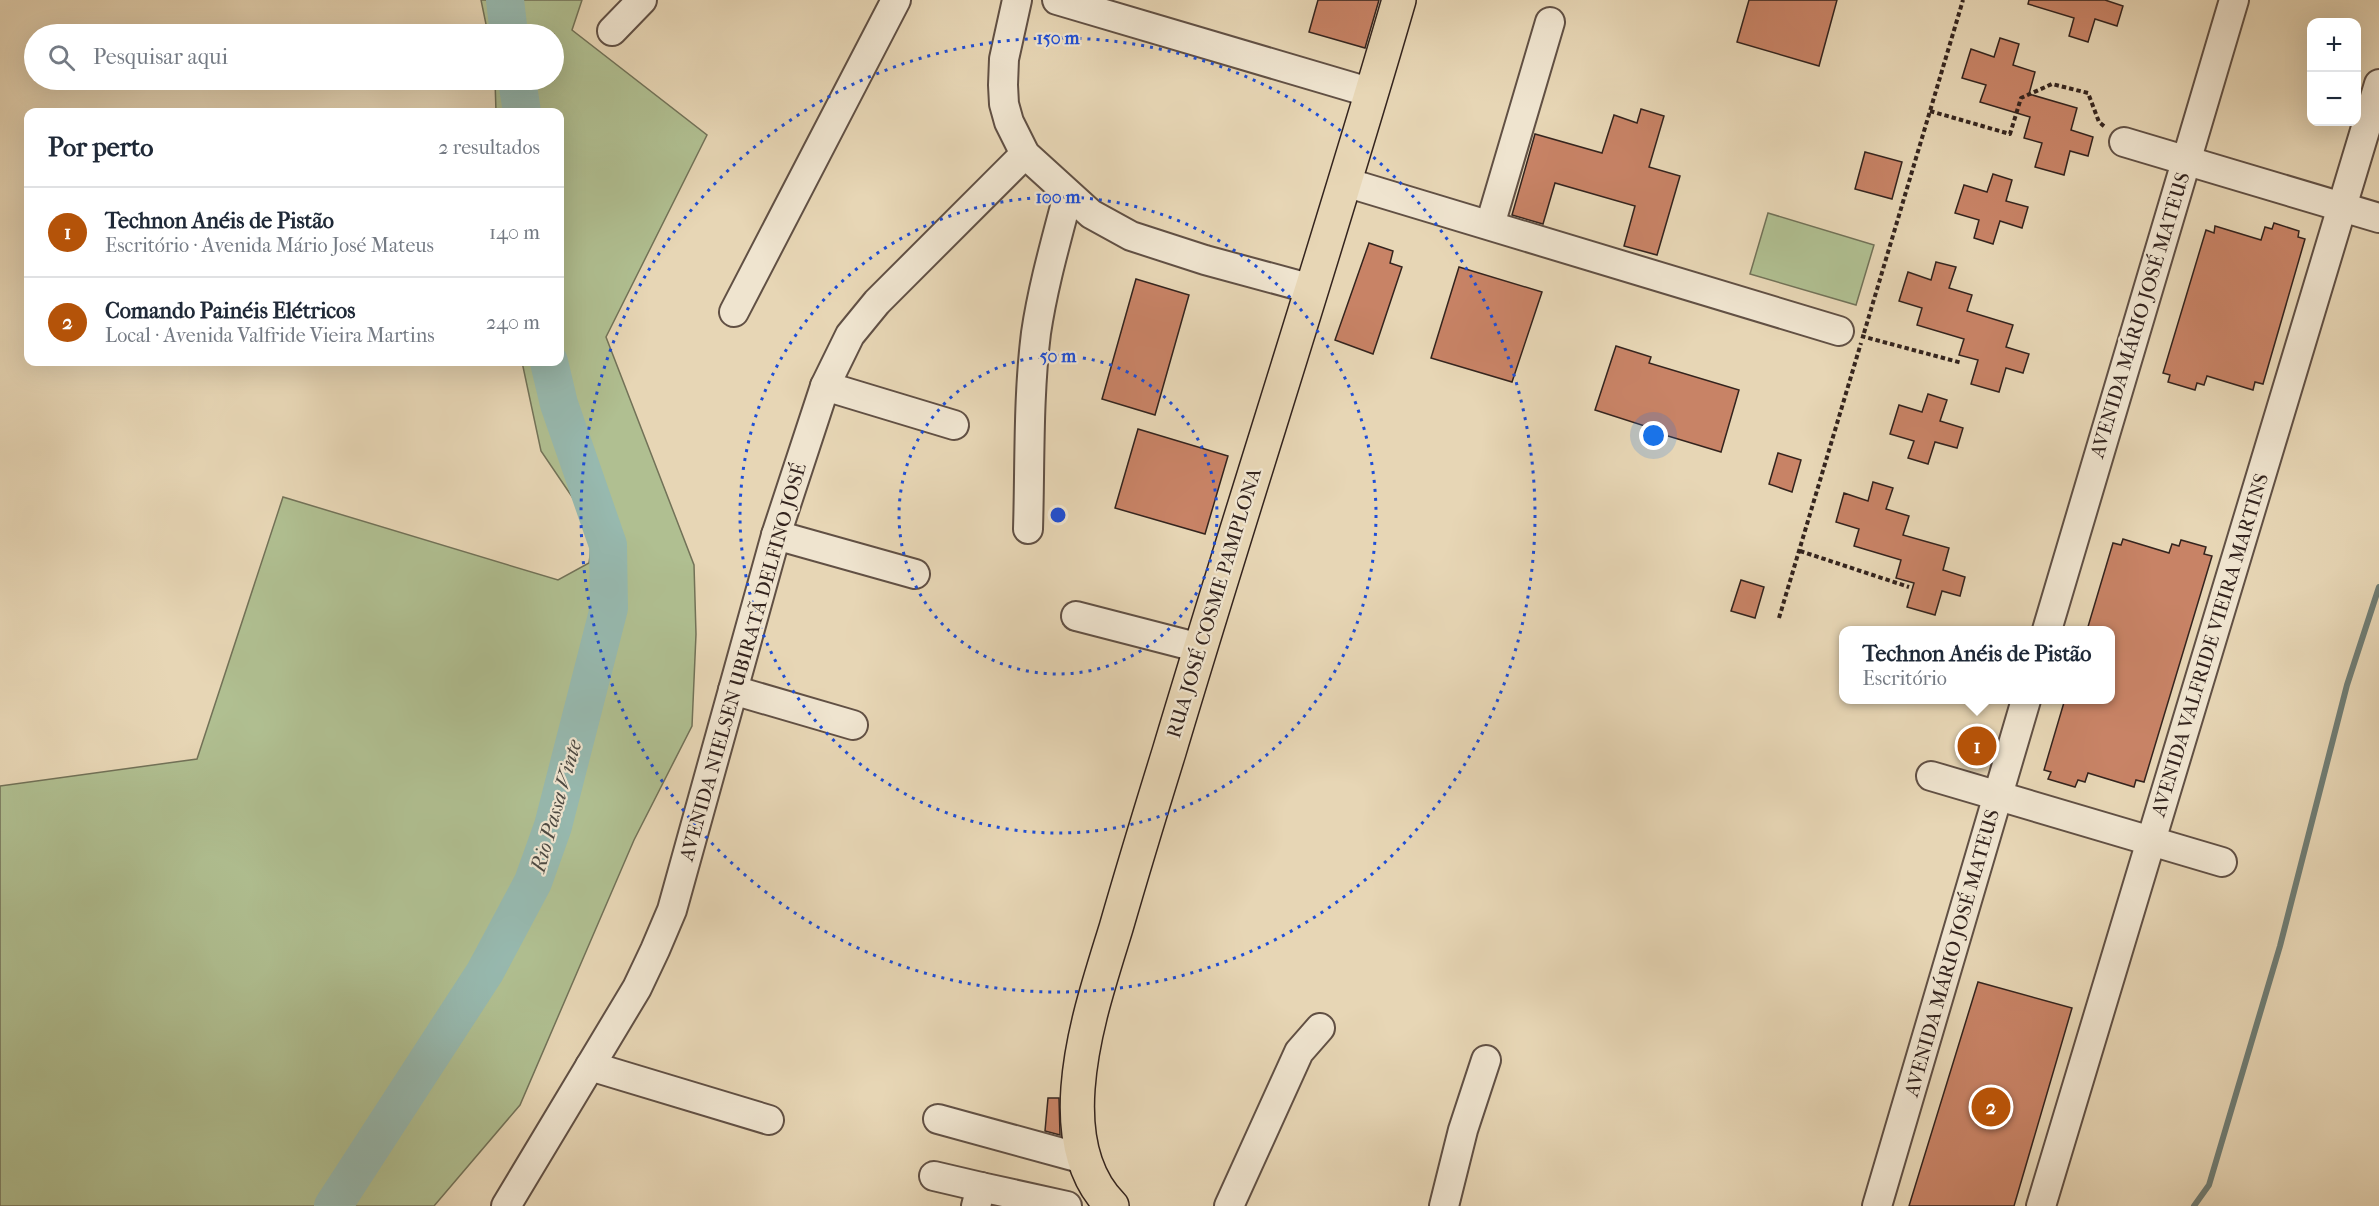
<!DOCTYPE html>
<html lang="pt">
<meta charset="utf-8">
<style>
body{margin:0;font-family:"IM FELL French Canon",serif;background:#f2f2f3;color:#1f2937}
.controls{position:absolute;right:18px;top:18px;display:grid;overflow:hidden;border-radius:12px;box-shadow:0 6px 24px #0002}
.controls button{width:54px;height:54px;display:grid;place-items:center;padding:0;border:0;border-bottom:2px solid #e0e1e3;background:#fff;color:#1f2937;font:30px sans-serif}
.you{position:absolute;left:1654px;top:436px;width:21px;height:21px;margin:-15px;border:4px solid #fff;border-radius:50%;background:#1a73e8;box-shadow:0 0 0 9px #1a73e833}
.badge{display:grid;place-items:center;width:39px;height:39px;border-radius:50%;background:#b45309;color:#fff;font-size:20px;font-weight:700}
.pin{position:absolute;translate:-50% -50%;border:3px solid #fff;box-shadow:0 2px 6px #0006}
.popup{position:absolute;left:1839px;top:626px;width:276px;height:78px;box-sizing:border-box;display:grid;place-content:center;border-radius:12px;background:#fff;filter:drop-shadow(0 2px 4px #0005);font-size:20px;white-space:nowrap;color:#747a83}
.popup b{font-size:22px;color:#1f2937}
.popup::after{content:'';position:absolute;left:50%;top:100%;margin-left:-12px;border:12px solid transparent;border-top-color:#fff}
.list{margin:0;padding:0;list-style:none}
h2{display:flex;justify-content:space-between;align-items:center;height:78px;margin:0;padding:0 24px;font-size:26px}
h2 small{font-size:20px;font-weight:400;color:#747a83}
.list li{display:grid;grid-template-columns:39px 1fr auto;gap:18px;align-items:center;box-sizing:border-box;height:90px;padding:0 24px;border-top:2px solid #e0e1e3}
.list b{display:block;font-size:22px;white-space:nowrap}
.list p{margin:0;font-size:20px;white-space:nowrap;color:#747a83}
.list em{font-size:20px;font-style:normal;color:#747a83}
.icon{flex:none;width:33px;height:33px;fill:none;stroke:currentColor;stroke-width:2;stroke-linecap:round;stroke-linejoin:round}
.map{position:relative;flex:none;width:2379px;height:1206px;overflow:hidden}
.search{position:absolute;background:#fff;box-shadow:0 6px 24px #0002;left:24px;top:24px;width:540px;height:66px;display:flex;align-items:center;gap:15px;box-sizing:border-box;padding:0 21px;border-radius:33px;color:#747a83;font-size:22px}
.panel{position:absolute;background:#fff;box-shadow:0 6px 24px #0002;left:24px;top:108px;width:540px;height:258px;border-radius:12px}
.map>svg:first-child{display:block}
.green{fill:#b0bf91;stroke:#727258;stroke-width:1.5}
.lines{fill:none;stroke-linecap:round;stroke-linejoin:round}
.stream{stroke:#6f7d75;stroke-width:6}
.river{stroke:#97b9af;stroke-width:38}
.building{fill:#c88366;stroke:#34241e;stroke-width:1.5}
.minor-casing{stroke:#615044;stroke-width:32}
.major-casing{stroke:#34241e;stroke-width:36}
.path{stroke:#34241e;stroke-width:4;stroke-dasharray:4.5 3;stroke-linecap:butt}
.minor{stroke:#efe4cf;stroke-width:28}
.major{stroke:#e7d6b5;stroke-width:33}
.ring{fill:none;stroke:#1d4ed8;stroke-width:3;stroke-dasharray:3 6}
.labels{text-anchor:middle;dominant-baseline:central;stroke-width:4.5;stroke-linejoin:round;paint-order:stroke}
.street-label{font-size:20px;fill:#34241e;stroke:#efe4cf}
.water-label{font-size:21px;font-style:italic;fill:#4d4942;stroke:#efe4cf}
.centre{fill:#1d4ed8;stroke:#efe4cf;stroke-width:3}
.ring-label{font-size:18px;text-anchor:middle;font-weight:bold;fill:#1d4ed8;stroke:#efe4cf;stroke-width:4.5;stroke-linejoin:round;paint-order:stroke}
</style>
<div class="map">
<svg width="2379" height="1206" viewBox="0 0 2379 1206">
<rect width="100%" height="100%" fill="#e7d6b5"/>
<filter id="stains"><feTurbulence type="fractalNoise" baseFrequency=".00333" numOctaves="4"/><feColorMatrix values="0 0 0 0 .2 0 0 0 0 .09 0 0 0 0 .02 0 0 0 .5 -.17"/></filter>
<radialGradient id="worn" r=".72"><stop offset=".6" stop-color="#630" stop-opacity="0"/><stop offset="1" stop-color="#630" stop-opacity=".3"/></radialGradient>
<g class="green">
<path d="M481,0H582L572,30L707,135L606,337L694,565L696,634L692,726L634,840L520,1105L434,1206H0V786L197,759L283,497L558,580L589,563L593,534L579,507L541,451L522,362H560V112H496L495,80H554V34H488Z"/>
<path d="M1768,213L1874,245L1856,305L1750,274Z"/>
</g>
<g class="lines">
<path class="stream" d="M2194,1206L2209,1185L2280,946L2347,685L2379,587"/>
<g class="river">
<path d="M505,0L509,34"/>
<path d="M517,80L522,112"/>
<path d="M333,1206L485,972L533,882L553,826L609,608L608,545L559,404L549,362"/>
</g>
</g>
<g class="building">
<path d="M1318,0H1379L1365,48L1309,32Z"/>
<path d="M1749,0H1837L1819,66L1737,42Z"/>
<path d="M2029,0H2105L2123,6L2117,26L2095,19L2088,42L2069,36L2074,18L2028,4Z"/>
<path d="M2000,38L2019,44L2013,65L2035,72L2029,94L2077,108L2071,130L2093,137L2088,156L2070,151L2064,175L2035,167L2042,143L2024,138L2030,117L1980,102L1986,85L1962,78L1971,49L1994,57Z"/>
<path d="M1641,109L1664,116L1649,167L1680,176L1657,255L1624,246L1635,206L1555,183L1543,224L1512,215L1535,134L1602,153L1614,115L1637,123Z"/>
<path d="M1865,152L1902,162L1892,199L1855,189Z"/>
<path d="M1993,174L2012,180L2006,201L2028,207L2022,228L2000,221L1993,244L1974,238L1979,220L1955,213L1964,185L1987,192Z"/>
<path d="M2274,223L2299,231L2298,237L2305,239L2263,384L2255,382L2253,390L2207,376L2204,385L2197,383L2195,390L2168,382L2170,375L2163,373L2206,230L2214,233L2215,226L2261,240L2265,227L2272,229Z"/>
<path d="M1369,243L1393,251L1390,263L1402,267L1373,354L1335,340Z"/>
<path d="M1936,262L1956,267L1949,288L1972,295L1967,311L2013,325L2006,347L2029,354L2023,373L2006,368L1999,392L1971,384L1978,360L1959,355L1964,339L1917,325L1922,308L1899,301L1908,272L1931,280Z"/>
<path d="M1459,267L1542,292L1512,382L1431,358Z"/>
<path d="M1136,279L1189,295L1155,415L1102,399Z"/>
<path d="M1616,346L1651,357L1649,363L1739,390L1721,452L1648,430V427L1595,410Z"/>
<path d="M1928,394L1947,400L1940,421L1963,428L1957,448L1935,442L1928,464L1908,458L1914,441L1890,434L1899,405L1922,412Z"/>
<path d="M1138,429L1228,456L1205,534L1115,508Z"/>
<path d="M1778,453L1801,460L1792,492L1769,484Z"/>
<path d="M1873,482L1893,488L1886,509L1909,516L1903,535L1949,548L1943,570L1965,577L1960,596L1942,591L1935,615L1907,607L1914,583L1896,578L1901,560L1854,546L1859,529L1836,522L1844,493L1868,501Z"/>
<path d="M2123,539L2169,553L2172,544L2179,546L2181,540L2206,547L2204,554L2212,556L2144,782L2136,780L2134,787L2088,773L2085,782L2078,780L2075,787L2048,779L2051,772L2044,770L2065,699H2110V630H2087L2113,543L2121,545Z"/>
<path d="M1741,580L1764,587L1755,618L1731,611Z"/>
<path d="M1978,982L2072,1008L2014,1206H1909Z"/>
<path d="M1048,1098H1059L1060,1135L1045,1131Z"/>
</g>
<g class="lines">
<defs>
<g id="minor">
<path d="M1017,0L1004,59L1003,85L1004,104L1009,122L1025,154L1091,214L1131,236L1205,260L1312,289"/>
<path d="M1057,0L1372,93"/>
<path d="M612,31L642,0"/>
<path d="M2124,142L2379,218"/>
<path d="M1345,182L1839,331"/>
<path d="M1490,225L1550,22"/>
<path d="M734,312L896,0"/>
<path d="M825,386L954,425"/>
<path d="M1028,529C1030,464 1028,397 1036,333C1043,286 1056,241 1068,195"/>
<path d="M776,535L915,574"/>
<path d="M1076,616L1200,648"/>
<path d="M2047,630L2234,0"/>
<path d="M733,690L853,725"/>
<path d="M1931,776L2222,862"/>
<path d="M590,1066L769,1120"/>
<path d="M938,1119L1084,1159"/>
<path d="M934,1176L981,1187"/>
<path d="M506,1206L637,988L655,950L672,910L776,535L825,386L850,335L877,302L1025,154"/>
<path d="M976,1206L981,1187L1067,1206"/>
<path d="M1229,1206L1299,1052L1320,1028"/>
<path d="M1444,1206L1463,1130L1486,1060"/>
<path d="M1877,1206L2026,700"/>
<path d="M2041,1206L2379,84"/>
</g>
<path id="major" d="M1112,1206C1081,1175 1075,1130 1078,1088C1082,1033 1100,980 1116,928C1133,869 1151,810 1169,752C1244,501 1326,252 1399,0"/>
</defs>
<use href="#minor" class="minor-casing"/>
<use href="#major" class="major-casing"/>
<g class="path">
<path d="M1930,111L2010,134L2021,98L2052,84L2088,93L2099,122L2105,127"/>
<path d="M1864,333L1963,0"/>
<path d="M1861,336L1962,363"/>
<path d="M1800,551L1909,587"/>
<path d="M1779,618L1861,343"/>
</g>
<use href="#minor" class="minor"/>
<use href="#major" class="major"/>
</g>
<g class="ring">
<circle cx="1058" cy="515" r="159"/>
<circle cx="1058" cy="515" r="318"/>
<circle cx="1058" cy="515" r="477"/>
</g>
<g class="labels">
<g class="street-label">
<text transform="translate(2140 315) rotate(-73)">AVENIDA MÁRIO JOSÉ MATEUS</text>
<text transform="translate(1214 603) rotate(-73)">RUA JOSÉ COSME PAMPLONA</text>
<text transform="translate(2210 645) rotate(-73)">AVENIDA VALFRIDE VIEIRA MARTINS</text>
<text transform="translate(743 662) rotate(-74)">AVENIDA NIELSEN UBIRATÃ DELFINO JOSÉ</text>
<text transform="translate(1952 953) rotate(-74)">AVENIDA MÁRIO JOSÉ MATEUS</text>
</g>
<g class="water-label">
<text transform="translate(556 806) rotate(-74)">Rio Passa Vinte</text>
</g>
</g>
<circle cx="1058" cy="515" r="9" class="centre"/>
<g class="ring-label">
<text x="1058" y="44">150 m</text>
<text x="1058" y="203">100 m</text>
<text x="1058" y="362">50 m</text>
</g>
<rect width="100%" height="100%" filter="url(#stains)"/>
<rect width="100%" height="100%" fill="url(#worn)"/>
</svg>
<div class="controls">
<button>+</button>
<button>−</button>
</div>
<div class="you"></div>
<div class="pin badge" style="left:1977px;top:746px">1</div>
<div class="popup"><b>Technon Anéis de Pistão</b>Escritório</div>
<div class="pin badge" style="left:1991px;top:1107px">2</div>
<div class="search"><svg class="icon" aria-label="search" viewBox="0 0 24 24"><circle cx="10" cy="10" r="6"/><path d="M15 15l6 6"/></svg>Pesquisar aqui</div>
<section class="panel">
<h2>Por perto<small>2 resultados</small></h2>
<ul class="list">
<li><span class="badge">1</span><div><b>Technon Anéis de Pistão</b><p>Escritório · Avenida Mário José Mateus</p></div><em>140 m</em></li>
<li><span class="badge">2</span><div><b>Comando Painéis Elétricos</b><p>Local · Avenida Valfride Vieira Martins</p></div><em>240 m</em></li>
</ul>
</section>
</div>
